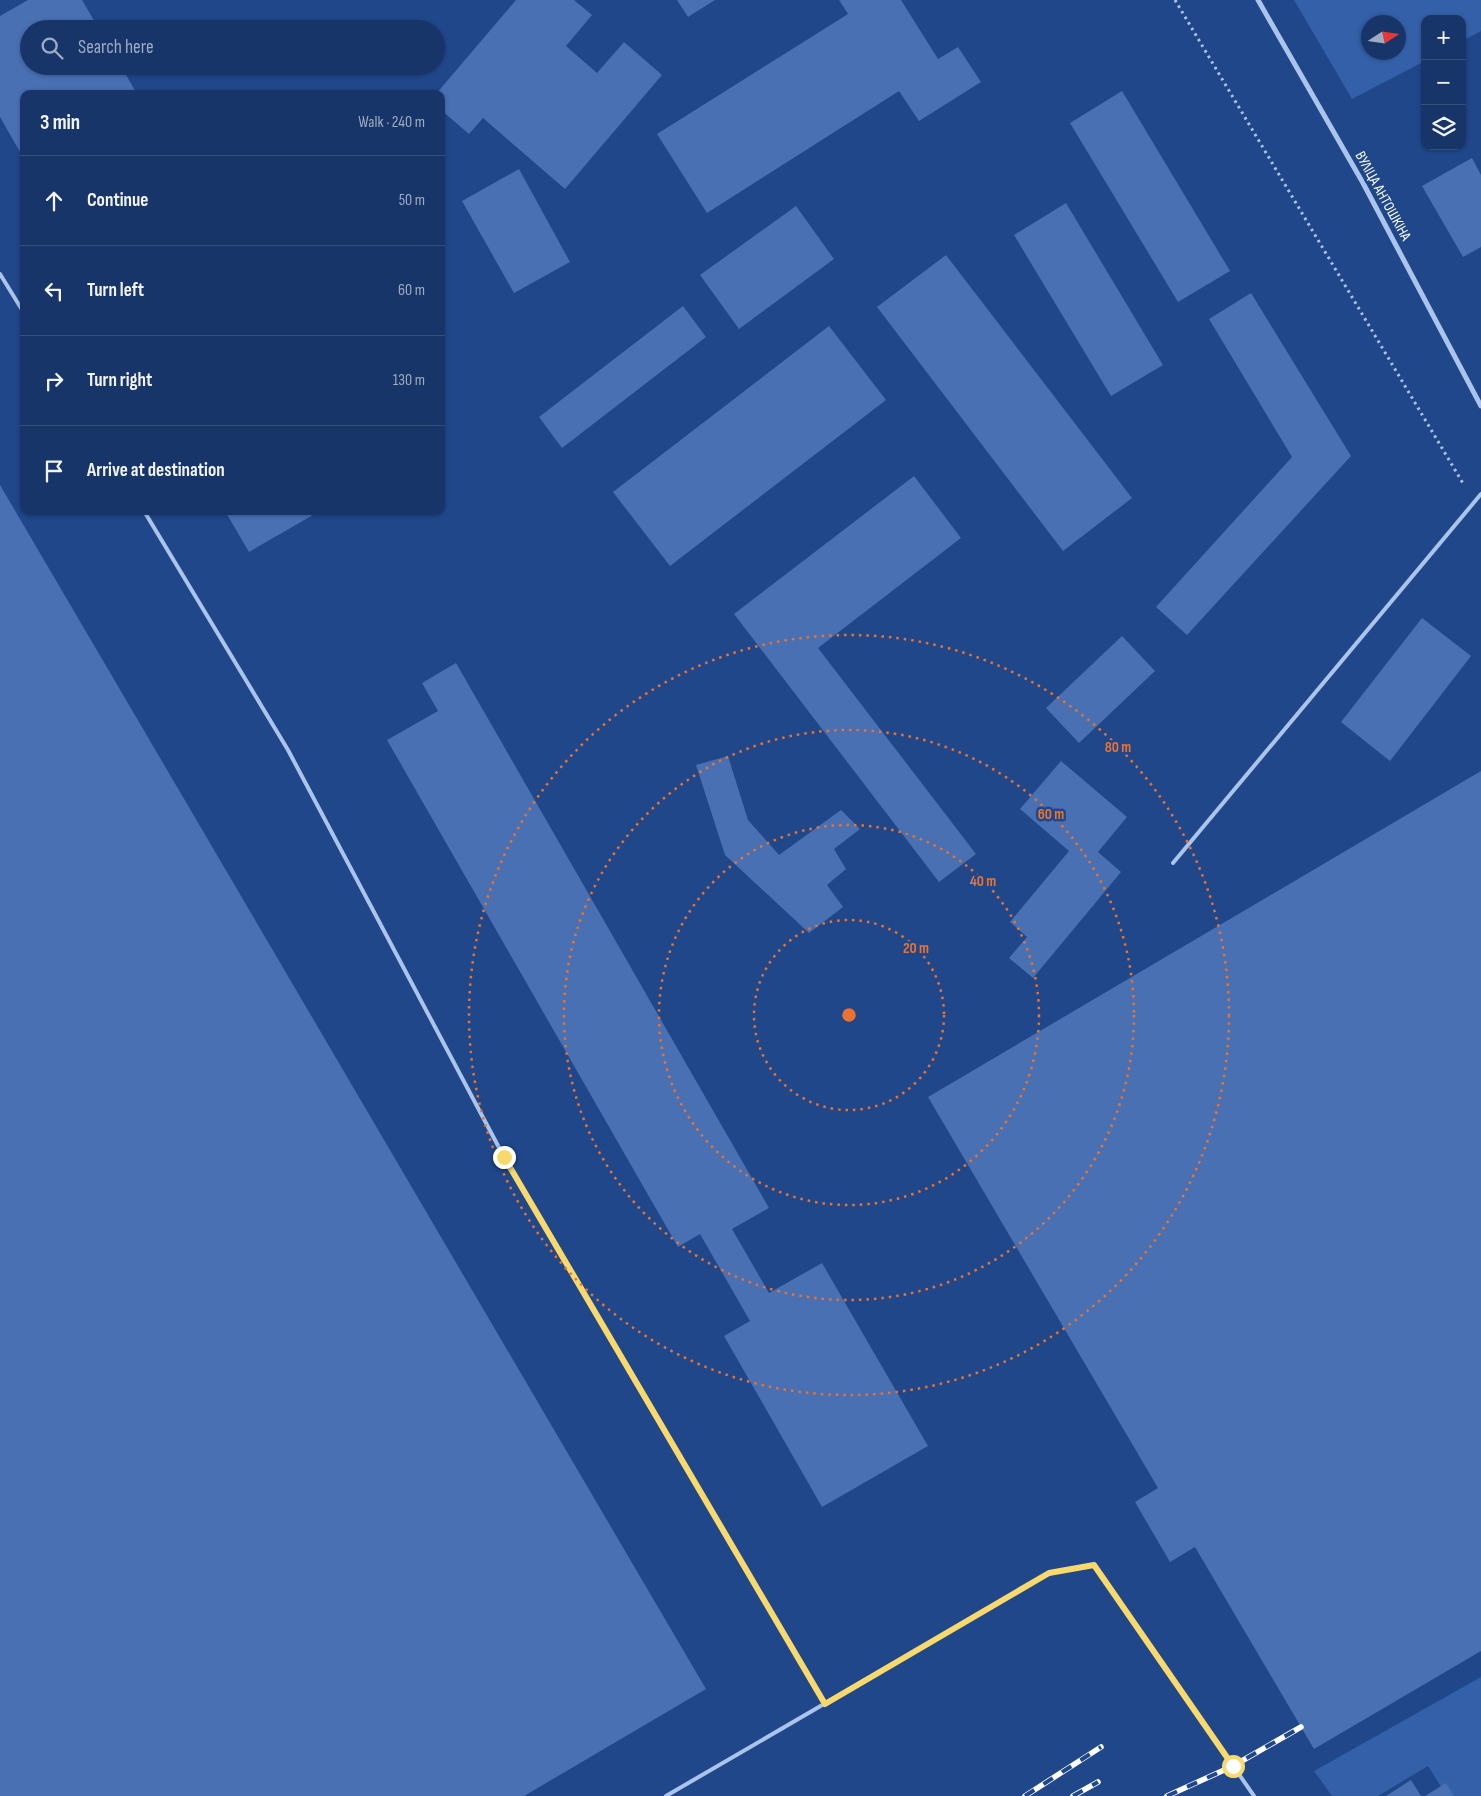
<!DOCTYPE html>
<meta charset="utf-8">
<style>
body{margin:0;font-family:"Sofia Sans Condensed",sans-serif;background:#244071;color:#f1f3f6}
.controls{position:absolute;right:15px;top:15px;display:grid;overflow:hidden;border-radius:10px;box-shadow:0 1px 4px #0004}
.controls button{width:45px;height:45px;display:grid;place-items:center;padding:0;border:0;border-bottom:1px solid #36507c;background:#173568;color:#f1f3f6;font:25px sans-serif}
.compass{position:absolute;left:1361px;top:15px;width:45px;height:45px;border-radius:50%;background:#173568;box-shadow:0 1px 4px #0004;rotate:78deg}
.stop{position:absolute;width:15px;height:15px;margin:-11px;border:4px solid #f9d96b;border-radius:50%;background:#fff}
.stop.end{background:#f9d96b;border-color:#fff;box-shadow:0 1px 5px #0008}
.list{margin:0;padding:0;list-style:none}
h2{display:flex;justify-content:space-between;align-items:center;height:65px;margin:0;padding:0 20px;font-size:21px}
h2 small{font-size:16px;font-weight:400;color:#9eabc0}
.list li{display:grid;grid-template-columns:32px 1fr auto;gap:15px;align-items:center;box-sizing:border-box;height:90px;padding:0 20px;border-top:1px solid #36507c}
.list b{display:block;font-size:19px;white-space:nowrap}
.list em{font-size:16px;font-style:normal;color:#9eabc0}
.icon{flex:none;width:28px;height:28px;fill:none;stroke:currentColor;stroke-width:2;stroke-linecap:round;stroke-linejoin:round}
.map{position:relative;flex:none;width:1481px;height:1796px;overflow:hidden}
.search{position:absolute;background:#173568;box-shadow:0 1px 4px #0004;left:20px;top:20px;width:425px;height:55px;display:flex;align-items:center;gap:12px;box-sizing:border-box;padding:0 18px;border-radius:28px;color:#9eabc0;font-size:19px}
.panel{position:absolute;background:#173568;box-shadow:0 1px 4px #0004;left:20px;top:90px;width:425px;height:425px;border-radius:10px}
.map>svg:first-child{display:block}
.green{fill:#3360a8;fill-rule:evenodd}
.building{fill:#4870b2}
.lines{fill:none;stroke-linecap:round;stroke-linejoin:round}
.path{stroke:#abc4eb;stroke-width:3;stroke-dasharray:2.5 4;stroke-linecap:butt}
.service{stroke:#abc4eb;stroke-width:4}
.minor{stroke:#abc4eb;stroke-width:5}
.rail-casing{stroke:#fff;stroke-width:5.5}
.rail{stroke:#1f478a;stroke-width:4;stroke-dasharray:11;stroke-linecap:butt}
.route{stroke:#f9d96b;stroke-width:6}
.ring{fill:none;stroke:#eb7230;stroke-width:2.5;stroke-dasharray:2.5 5}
.labels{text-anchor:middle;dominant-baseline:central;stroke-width:5;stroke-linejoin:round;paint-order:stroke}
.street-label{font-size:15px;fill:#fff;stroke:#1f478a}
.centre{fill:#eb7230;stroke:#1f478a;stroke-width:2.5}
.ring-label{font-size:15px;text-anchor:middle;font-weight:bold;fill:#eb7230;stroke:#1f478a;stroke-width:5;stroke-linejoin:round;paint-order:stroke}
</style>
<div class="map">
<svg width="1481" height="1796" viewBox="0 0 1481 1796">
<rect width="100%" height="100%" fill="#1f478a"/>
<g class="green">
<path d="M1294,0H1481V31L1462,41V19H1425V61L1352,99ZM1368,22H1398V52H1368Z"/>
<path d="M1481,1677V1796H1447L1428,1766L1378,1796H1332L1314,1771Z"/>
</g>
<g class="building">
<path d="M28,0H82L99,29H29V66H121L137,94H24V159L0,117V16Z"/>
<path d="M516,0H574L592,15L566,46L597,73L624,42L662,75L565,189L483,118L469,134L441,110V94H436Z"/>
<path d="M677,0H715L688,17Z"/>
<path d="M839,0H901L938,59L958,47L981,82L919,121L899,91L707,213L657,134L848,14Z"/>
<path d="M1122,91L1230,271L1178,302L1070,123Z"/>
<path d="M1472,158L1481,175V247L1463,257L1422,186Z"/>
<path d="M519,169L570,262L514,293L462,201Z"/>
<path d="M1066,203L1163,365L1111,396L1014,235Z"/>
<path d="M796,206L834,259L739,329L700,275Z"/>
<path d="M946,255L1132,498L1063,551L877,307Z"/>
<path d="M1251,293L1351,456L1187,635L1156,607L1292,457L1209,319Z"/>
<path d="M683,306L706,337L562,448L539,417Z"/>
<path d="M829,326L886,400L670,566L613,492Z"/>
<path d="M914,476L961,538L818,648L976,854L939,882L734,614Z"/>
<path d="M0,485L706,1689L524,1796H0Z"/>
<path d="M225,511H320L249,552Z"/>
<path d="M1422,618L1471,656L1390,761L1341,722Z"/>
<path d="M1122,636L1155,671L1079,743L1046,708Z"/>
<path d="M456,663L769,1208L732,1229L769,1293L822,1263L928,1446L822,1507L724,1336L750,1321L700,1234L678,1247L387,740L438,711L422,683Z"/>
<path d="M728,756L748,820L779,855L841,810L860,829L834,849L846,869L827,885L843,907L809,933L725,855L696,765Z"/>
<path d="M1061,761L1127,817L1098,852L1121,872L1033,978L1009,958L1027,937L1010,922L1069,851L1020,809Z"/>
<path d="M1481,771V1651L1314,1749L1195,1547L1170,1562L1135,1502L1158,1488L928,1097Z"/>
<path d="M1411,1780L1421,1796H1386Z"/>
<path d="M1446,1783L1454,1796H1425Z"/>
</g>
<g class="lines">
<path class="path" d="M1175,0L1464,485"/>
<g class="service">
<path d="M0,274L24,313"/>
<path d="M144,511L288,750L504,1157L825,1704"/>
<path d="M1173,863L1481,494"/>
<path d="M666,1796L1049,1573L1094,1565L1254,1796"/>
</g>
<path class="minor" d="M1258,0L1363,183L1481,406"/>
<defs>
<g id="rail">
<path d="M1025,1796L1101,1747"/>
<path d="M1073,1796L1098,1782"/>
<path d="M1167,1796L1233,1766L1301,1727"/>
</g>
</defs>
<use href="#rail" class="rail-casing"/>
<use href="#rail" class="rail"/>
</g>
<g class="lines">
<path class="route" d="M504,1157L825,1704L1049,1573L1094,1565L1233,1766"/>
</g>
<g class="ring">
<circle cx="849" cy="1015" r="95"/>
<circle cx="849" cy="1015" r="190"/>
<circle cx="849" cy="1015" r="285"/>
<circle cx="849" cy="1015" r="380"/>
</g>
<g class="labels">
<g class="street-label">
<text transform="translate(1383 196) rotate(61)">ВУЛІЦА АНТОШКІНА</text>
</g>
</g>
<circle cx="849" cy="1015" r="8" class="centre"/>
<g class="ring-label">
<text x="1118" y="752">80 m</text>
<text x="1051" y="819">60 m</text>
<text x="983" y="886">40 m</text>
<text x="916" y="953">20 m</text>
</g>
</svg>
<div class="controls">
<button>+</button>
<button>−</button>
<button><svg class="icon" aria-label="layers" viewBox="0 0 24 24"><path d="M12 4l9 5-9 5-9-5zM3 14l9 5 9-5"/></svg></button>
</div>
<svg class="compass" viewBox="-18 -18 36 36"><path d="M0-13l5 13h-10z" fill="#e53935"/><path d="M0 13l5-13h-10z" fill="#9eabc0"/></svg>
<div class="stop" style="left:1233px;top:1766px"></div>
<div class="stop end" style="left:504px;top:1157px"></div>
<div class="search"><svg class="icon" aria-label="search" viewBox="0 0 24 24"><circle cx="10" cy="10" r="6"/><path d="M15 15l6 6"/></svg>Search here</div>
<section class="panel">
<h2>3 min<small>Walk · 240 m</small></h2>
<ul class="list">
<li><svg class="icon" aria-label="ahead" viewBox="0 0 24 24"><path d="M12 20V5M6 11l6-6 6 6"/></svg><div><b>Continue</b></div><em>50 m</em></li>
<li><svg class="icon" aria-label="left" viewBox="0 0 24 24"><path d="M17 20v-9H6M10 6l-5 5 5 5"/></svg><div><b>Turn left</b></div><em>60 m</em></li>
<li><svg class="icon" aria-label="right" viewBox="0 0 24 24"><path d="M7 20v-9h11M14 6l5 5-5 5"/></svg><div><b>Turn right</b></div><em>130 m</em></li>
<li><svg class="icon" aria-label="arrive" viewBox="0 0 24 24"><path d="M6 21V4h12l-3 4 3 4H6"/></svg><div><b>Arrive at destination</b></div></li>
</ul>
</section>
</div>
